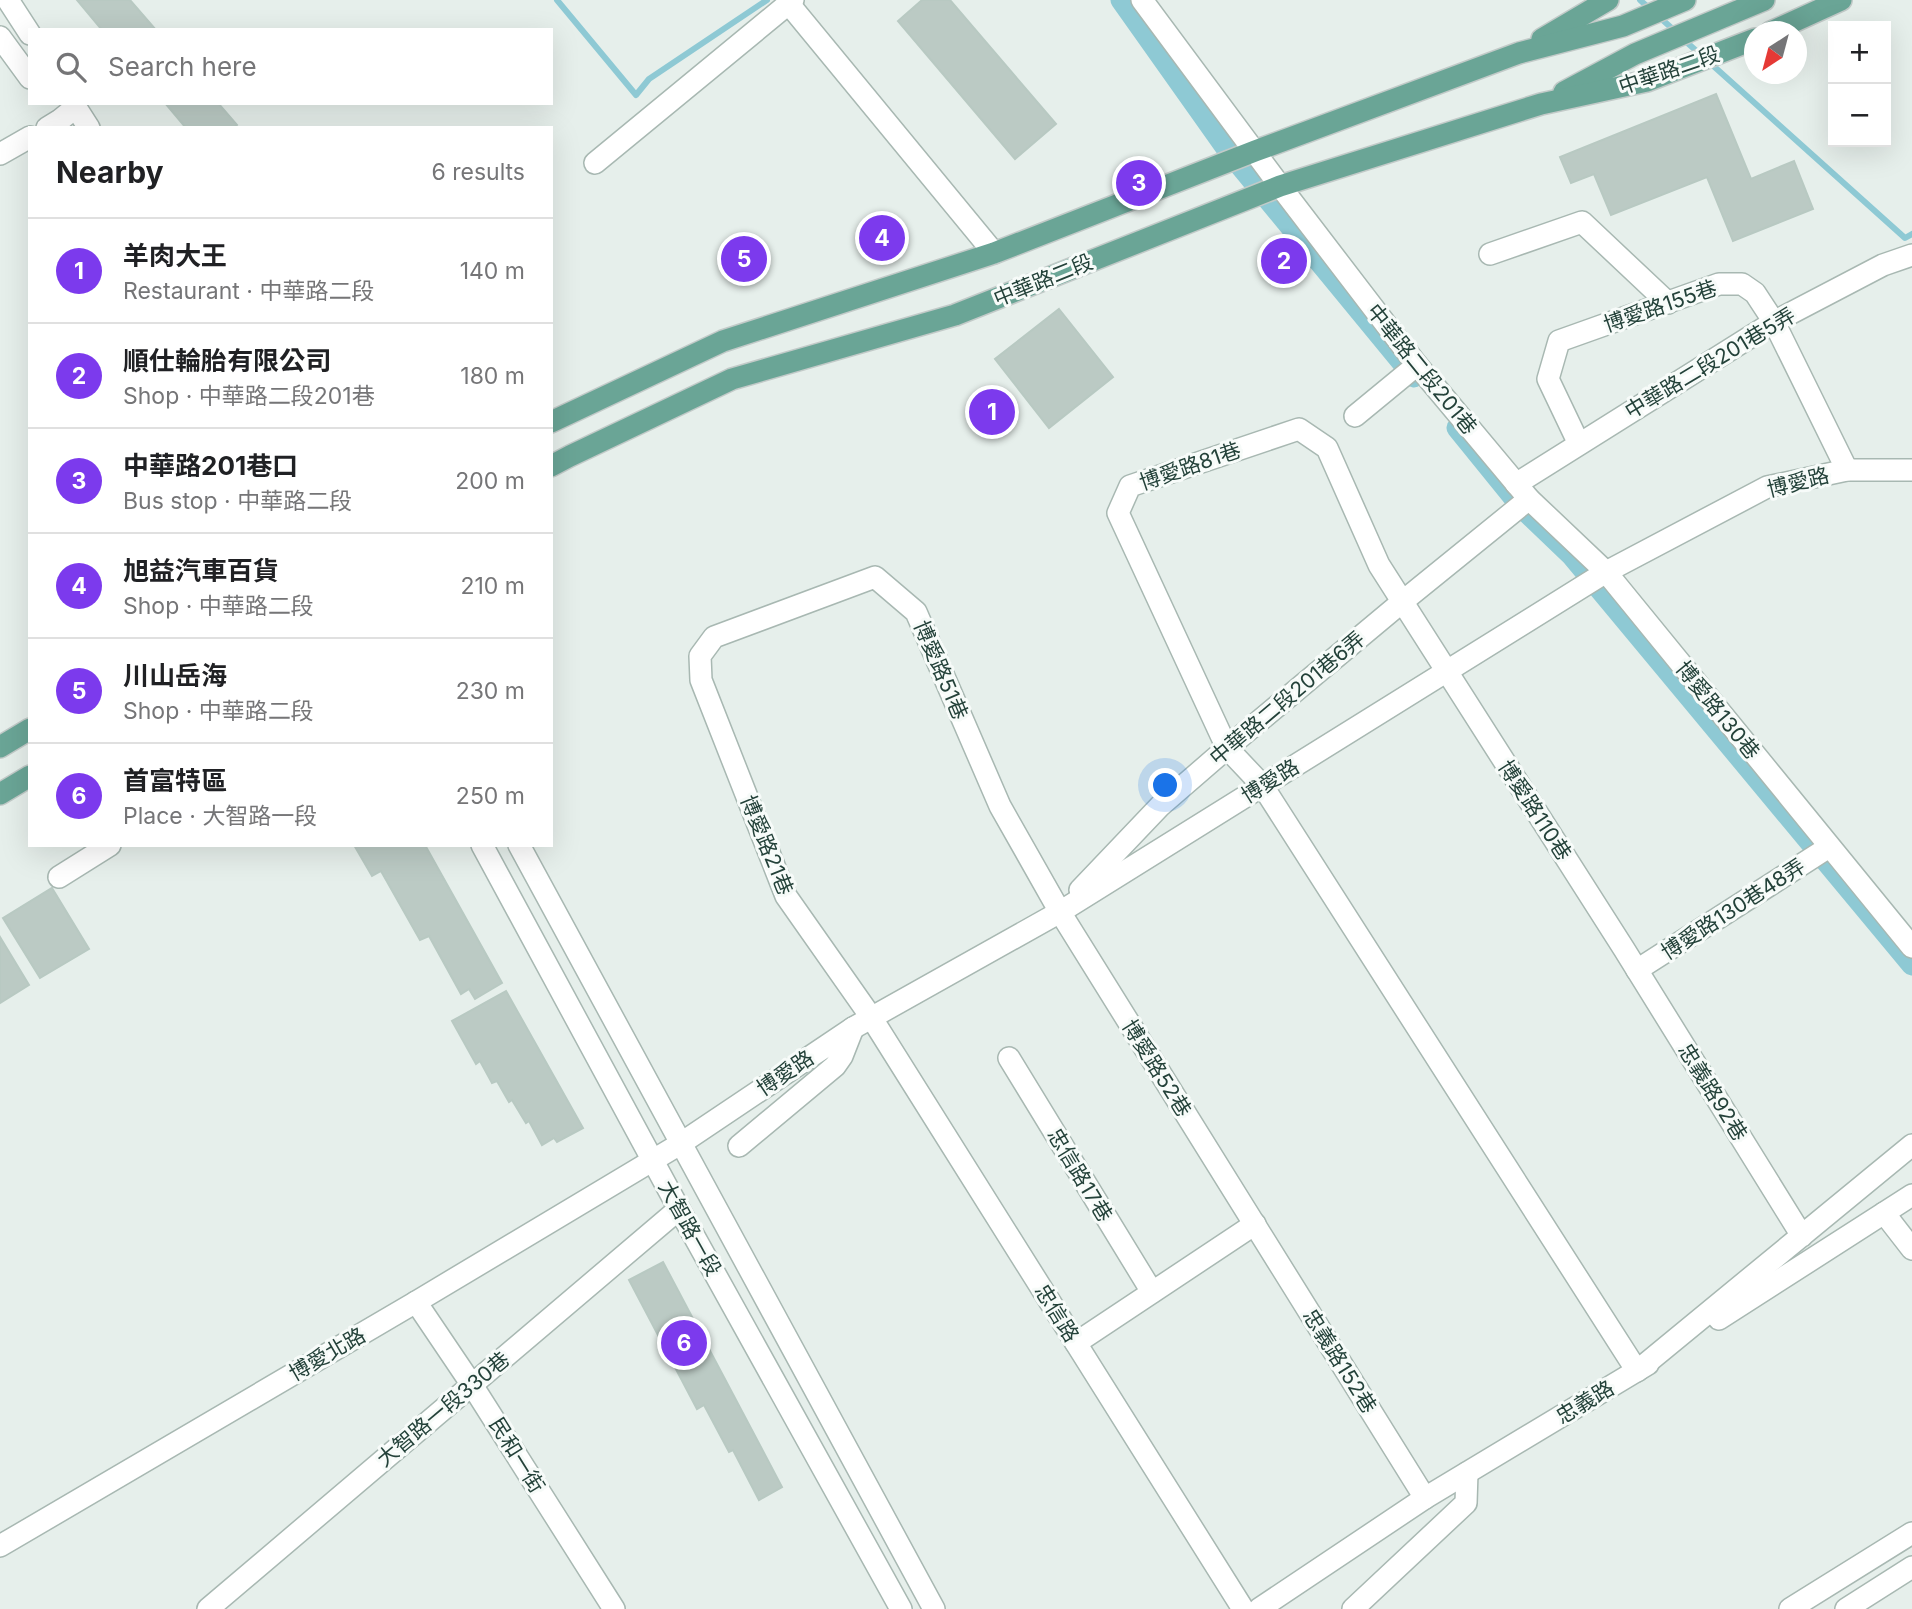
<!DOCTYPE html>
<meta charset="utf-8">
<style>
body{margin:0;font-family:Inter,"Noto Sans TC",sans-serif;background:#f2f2f2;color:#202124}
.controls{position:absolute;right:21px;top:21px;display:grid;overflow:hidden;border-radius:0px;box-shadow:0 7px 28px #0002}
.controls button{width:63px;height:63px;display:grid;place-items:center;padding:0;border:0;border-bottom:2px solid #e0e0e0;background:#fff;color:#202124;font:35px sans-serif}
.compass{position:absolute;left:1744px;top:21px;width:63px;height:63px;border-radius:50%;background:#fff;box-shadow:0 7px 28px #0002;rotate:216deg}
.you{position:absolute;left:1166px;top:786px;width:24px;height:24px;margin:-18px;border:5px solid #fff;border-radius:50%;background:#1a73e8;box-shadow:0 0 0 10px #1a73e833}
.badge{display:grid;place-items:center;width:46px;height:46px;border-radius:50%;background:#7c3aed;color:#fff;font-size:23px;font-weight:700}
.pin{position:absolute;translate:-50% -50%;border:4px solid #fff;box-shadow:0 2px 7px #0006}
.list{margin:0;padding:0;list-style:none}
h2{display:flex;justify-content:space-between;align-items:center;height:91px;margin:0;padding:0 28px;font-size:30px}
h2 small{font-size:23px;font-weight:400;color:#757577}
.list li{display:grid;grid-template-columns:46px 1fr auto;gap:21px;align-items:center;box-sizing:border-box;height:105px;padding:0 28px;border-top:2px solid #e0e0e0}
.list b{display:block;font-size:26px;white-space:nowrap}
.list p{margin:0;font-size:23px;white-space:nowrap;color:#757577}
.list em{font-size:23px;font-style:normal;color:#757577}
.icon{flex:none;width:38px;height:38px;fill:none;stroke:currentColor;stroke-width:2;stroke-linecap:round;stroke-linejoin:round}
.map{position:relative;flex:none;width:1912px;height:1609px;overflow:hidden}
.search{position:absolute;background:#fff;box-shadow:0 7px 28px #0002;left:28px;top:28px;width:525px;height:77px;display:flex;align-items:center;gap:18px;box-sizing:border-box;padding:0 24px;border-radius:0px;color:#757577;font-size:26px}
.panel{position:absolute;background:#fff;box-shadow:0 7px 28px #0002;left:28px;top:126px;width:525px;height:721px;border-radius:0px}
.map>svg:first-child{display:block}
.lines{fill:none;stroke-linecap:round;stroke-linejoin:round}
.stream{stroke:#8ec9d4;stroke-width:6}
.canal{stroke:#8ec9d4;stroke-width:21}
.building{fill:#bbcac4;stroke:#b8c9c2;stroke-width:2}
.minor-casing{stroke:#a8b8b2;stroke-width:24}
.major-casing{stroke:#c2cac8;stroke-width:24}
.minor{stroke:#fff;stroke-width:21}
.major{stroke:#6aa596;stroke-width:21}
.labels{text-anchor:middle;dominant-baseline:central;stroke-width:6;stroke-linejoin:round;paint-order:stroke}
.street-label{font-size:21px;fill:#24423a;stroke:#f7fbf9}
</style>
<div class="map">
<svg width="1912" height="1609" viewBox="0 0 1912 1609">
<rect width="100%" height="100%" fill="#e6efeb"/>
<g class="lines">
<g class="stream">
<path d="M557,0L636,95L649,79L767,0"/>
<path d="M1640,0L1675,31"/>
<path d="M1683,39L1701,55"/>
<path d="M1709,62L1905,238L1912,234"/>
</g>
<g class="canal">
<path d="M1121,0L1228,151L1414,377"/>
<path d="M1457,428L1522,508L1572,556L1912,965"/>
</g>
</g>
<g class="building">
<path d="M77,0H130L156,30H102Z"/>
<path d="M922,0H950L1056,124L1015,159L898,21Z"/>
<path d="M1716,94L1751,179L1794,161L1813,209L1733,241L1707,177L1611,215L1594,174L1571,183L1560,157Z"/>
<path d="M165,103H218L237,125L234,128H186Z"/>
<path d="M1059,309L1113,377L1049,428L995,359Z"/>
<path d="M354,845H425L502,983L475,999L469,989L461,994L429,936L420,940L381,871L372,876Z"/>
<path d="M52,888L89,949L40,978L3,918Z"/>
<path d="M0,937L29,985L0,1003Z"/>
<path d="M506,991L583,1128L557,1142L554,1138L542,1145L529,1121L526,1123L512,1100L509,1102L497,1081L492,1083L480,1061L476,1064L452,1021Z"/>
<path d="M663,1262L782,1487L759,1500L733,1450L729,1452L704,1405L697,1409L629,1280Z"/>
</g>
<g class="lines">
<defs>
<g id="minor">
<path d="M8,0L30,34"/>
<path d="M1142,0L1280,186L1417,365L1529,499L1606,572L1912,947"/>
<path d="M789,4L994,253"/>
<path d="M0,37L30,78"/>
<path d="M73,103L89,128"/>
<path d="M47,128L60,120L76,107"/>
<path d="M0,154L30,137"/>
<path d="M595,163L793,0"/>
<path d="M1490,254L1582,222L1668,303"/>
<path d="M1355,416L1417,365"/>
<path d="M1579,444L1548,379L1559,341L1719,284H1742L1755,293L1774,322L1847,470"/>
<path d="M1516,484L1774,322L1883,265L1912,255"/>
<path d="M482,845L679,1209L901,1609"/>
<path d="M519,845L934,1609"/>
<path d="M59,877L110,845"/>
<path d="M1080,890L1160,806L1227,748L1402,602L1529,499"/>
<path d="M1637,970L1829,847"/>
<path d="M1009,1058L1152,1292"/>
<path d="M739,1146L835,1066L842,1056L853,1028"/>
<path d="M1884,1213L1912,1249"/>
<path d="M1802,1236L1624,949L1379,565L1327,448L1299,429L1130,486L1118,513L1227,748L1262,785L1637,1371L1912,1145"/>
<path d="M416,1302L472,1385L614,1609"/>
<path d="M1719,1319L1912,1195"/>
<path d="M1076,1343L1255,1224"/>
<path d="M0,1546L416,1302L680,1144L853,1028L1060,912L1606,572L1767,487L1847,470H1912"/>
<path d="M208,1609L679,1209"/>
<path d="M1243,1609L871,1017L786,896L701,680L700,656L714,637L875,577L916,612L1000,806L1060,912L1425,1498"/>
<path d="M1259,1609L1425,1498L1648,1364"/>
<path d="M1353,1609L1466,1503L1467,1473"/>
<path d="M1790,1609L1912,1533"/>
<path d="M1846,1609L1912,1567"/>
</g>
<g id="major">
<path d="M1771,32L1841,0"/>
<path d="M1542,39L1608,0"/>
<path d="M1564,92L1635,54L1764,0"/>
<path d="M551,422L723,341L994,253L1255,151L1519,53L1623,26L1685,0"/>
<path d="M551,466L570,456L732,379L955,315L1280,186L1541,104L1647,81L1755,39"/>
<path d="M0,747L30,729"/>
<path d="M0,794L30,776"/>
</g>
</defs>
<use href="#minor" class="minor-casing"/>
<use href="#major" class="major-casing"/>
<use href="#minor" class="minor"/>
<use href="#major" class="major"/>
</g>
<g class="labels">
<g class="street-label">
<text transform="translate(1669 70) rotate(-19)">中華路二段</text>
<text transform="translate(1043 280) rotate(-22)">中華路二段</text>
<text transform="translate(1660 306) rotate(-19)">博愛路155巷</text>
<text transform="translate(1710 363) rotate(-31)">中華路二段201巷5弄</text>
<text transform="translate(1422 369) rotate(51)">中華路二段201巷</text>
<text transform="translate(1190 466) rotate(-19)">博愛路81巷</text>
<text transform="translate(1798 482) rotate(-14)">博愛路</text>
<text transform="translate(941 670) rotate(67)">博愛路51巷</text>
<text transform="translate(1287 698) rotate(-40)">中華路二段201巷6弄</text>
<text transform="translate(1718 710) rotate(51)">博愛路130巷</text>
<text transform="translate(1270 781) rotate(-32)">博愛路</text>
<text transform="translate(1535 810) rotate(57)">博愛路110巷</text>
<text transform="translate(767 845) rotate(68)">博愛路21巷</text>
<text transform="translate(1733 909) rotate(-33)">博愛路130巷48弄</text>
<text transform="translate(1157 1068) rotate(58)">博愛路52巷</text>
<text transform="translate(785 1073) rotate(-34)">博愛路</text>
<text transform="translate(1713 1092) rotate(58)">忠義路92巷</text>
<text transform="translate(1080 1175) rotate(59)">忠信路17巷</text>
<text transform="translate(690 1228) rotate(61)">大智路一段</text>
<text transform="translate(1057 1313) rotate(58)">忠信路</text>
<text transform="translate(327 1354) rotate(-30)">博愛北路</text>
<text transform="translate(1340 1361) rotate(58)">忠義路152巷</text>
<text transform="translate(1585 1402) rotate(-31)">忠義路</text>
<text transform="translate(443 1409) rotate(-40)">大智路一段330巷</text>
<text transform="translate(517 1455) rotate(58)">民和一街</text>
</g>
</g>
</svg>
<div class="controls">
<button>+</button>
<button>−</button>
</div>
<svg class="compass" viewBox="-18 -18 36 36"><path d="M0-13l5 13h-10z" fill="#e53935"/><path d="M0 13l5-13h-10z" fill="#757577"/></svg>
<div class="you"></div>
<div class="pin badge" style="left:992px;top:412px">1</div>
<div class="pin badge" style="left:1284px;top:261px">2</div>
<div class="pin badge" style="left:1139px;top:183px">3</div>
<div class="pin badge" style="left:882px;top:238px">4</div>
<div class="pin badge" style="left:744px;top:259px">5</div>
<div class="pin badge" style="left:684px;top:1343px">6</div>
<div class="search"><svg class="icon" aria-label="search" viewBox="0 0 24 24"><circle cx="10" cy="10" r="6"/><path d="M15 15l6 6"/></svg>Search here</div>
<section class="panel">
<h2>Nearby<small>6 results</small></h2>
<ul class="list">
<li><span class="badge">1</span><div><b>羊肉大王</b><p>Restaurant · 中華路二段</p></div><em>140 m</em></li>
<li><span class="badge">2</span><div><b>順仕輪胎有限公司</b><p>Shop · 中華路二段201巷</p></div><em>180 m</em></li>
<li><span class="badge">3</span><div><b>中華路201巷口</b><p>Bus stop · 中華路二段</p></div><em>200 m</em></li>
<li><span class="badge">4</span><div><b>旭益汽車百貨</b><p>Shop · 中華路二段</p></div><em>210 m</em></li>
<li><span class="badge">5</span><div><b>川山岳海</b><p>Shop · 中華路二段</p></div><em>230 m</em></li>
<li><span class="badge">6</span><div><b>首富特區</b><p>Place · 大智路一段</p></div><em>250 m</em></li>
</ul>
</section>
</div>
